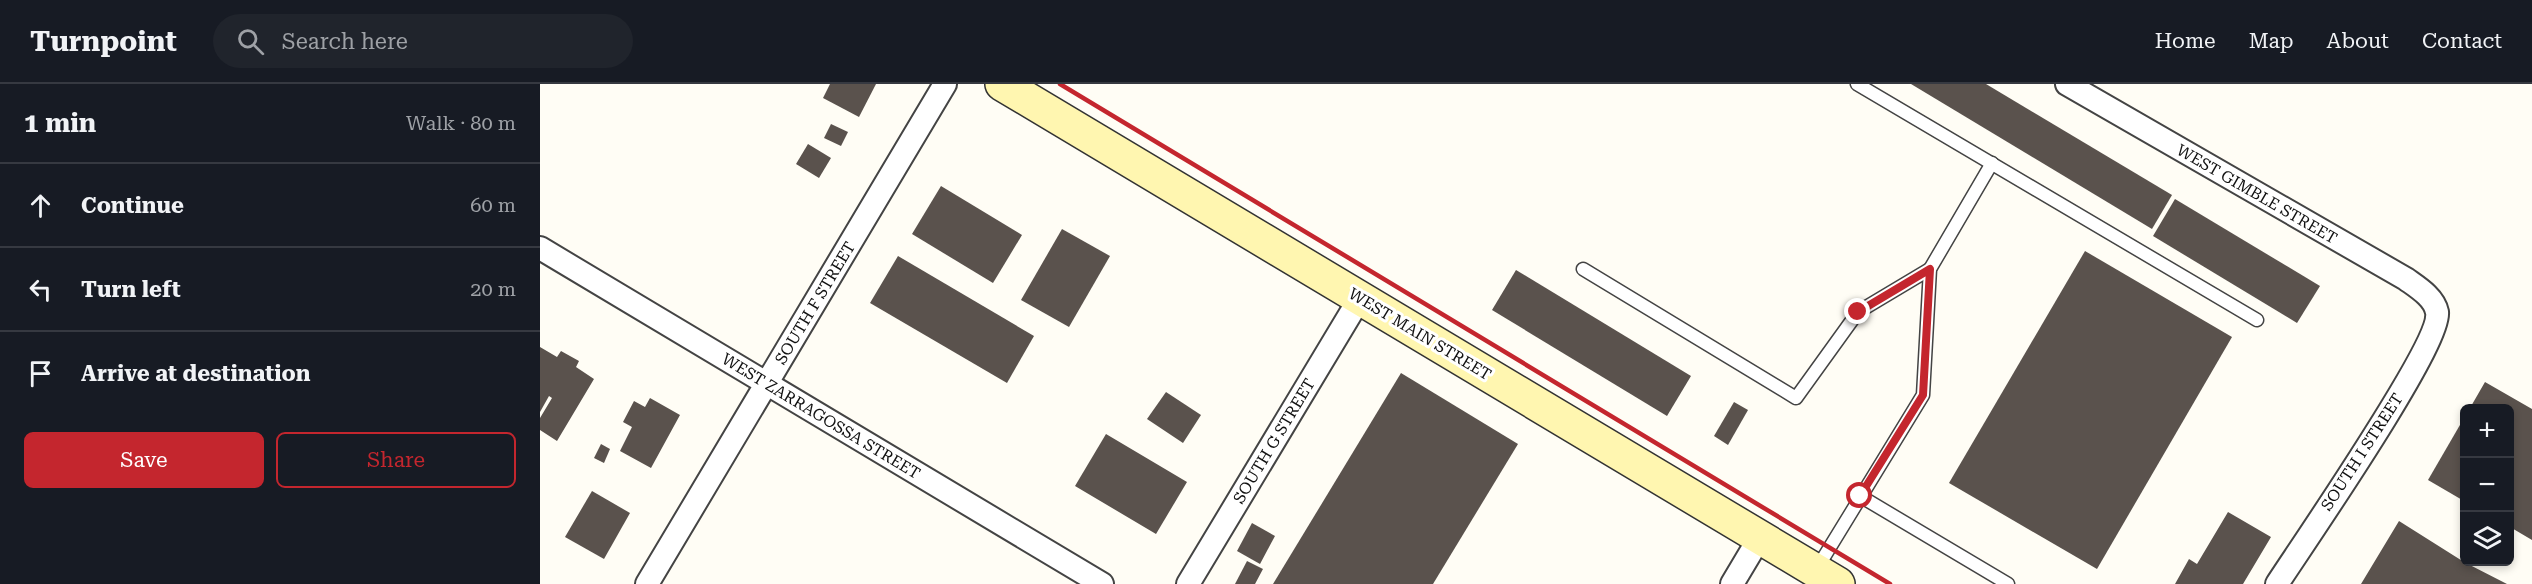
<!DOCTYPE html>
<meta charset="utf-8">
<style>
body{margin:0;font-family:"Roboto Serif",serif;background:#20242c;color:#f1f3f6}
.controls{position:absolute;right:18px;bottom:18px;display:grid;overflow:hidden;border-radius:9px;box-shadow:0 3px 9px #0003}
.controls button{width:54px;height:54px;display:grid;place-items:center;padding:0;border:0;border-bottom:2px solid #363941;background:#171b24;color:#f1f3f6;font:30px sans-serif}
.stop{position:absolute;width:18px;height:18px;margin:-14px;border:4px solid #c4262e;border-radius:50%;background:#fff}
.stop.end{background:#c4262e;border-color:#fff;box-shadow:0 2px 6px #0008}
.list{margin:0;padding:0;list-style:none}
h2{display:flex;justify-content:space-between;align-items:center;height:78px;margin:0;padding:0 24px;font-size:26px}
h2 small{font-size:20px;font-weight:400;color:#9ea1a6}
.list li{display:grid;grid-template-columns:39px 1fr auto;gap:18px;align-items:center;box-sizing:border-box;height:84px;padding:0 24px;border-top:2px solid #363941}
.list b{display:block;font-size:22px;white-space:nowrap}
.list em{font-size:20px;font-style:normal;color:#9ea1a6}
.actions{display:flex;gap:12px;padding:18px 24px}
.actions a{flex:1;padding:14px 0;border:2px solid #c4262e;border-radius:9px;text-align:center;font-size:21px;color:#c4262e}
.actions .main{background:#c4262e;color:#fff}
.icon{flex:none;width:33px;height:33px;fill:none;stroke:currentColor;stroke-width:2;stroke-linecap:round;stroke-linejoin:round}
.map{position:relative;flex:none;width:1992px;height:500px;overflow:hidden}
header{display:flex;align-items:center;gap:36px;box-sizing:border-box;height:84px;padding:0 30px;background:#171b24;border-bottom:2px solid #363941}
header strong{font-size:28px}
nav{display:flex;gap:33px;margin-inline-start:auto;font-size:21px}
.search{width:420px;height:54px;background:#20242c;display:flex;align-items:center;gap:15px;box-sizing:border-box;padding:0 21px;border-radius:33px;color:#9ea1a6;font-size:22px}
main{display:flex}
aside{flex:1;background:#171b24}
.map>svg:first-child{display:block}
.building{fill:#5a524d}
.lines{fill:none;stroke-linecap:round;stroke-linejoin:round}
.lane-casing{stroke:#444;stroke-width:15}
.street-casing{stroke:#444;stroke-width:26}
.secondary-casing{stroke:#333;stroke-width:36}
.lane{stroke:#fff;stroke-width:12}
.street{stroke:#fff;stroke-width:22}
.secondary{stroke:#fff6b0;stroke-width:33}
.rail{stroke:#c4262e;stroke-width:4.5}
.route{stroke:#c4262e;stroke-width:8}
.labels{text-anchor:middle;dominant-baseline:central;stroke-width:6;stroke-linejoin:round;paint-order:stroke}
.street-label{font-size:16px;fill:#111;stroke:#fff}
</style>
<header>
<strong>Turnpoint</strong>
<div class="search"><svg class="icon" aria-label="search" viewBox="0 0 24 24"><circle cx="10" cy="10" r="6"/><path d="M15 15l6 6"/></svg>Search here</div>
<nav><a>Home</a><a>Map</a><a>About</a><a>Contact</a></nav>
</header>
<main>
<aside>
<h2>1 min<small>Walk · 80 m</small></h2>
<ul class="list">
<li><svg class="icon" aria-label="ahead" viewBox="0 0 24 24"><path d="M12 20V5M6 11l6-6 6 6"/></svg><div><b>Continue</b></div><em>60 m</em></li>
<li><svg class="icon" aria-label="left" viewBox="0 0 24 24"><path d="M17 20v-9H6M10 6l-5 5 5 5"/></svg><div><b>Turn left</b></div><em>20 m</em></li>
<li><svg class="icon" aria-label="arrive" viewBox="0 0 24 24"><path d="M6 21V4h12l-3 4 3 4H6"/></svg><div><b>Arrive at destination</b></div></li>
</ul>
<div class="actions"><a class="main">Save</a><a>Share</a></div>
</aside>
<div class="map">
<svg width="1992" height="500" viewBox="0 0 1992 500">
<rect width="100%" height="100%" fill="#fffdf5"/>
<g class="building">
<path d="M290,0H336L319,33L283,14Z"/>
<path d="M1371,0H1446L1632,111L1612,145Z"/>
<path d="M291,40L308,48L301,62L284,54Z"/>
<path d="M268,60L291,74L279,94L256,80Z"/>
<path d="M401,102L482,151L453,199L372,150Z"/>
<path d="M1635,115L1780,202L1757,239L1613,152Z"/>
<path d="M522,145L570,172L529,243L481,216Z"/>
<path d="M1545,167L1692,253L1557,485L1409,399Z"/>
<path d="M358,172L494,252L467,299L330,219Z"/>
<path d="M976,186L1151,292L1127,332L952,226Z"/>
<path d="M0,263L17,273L21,267L39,277L36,283L54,295L17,357L0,346V334L12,314L9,312L0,328Z"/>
<path d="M861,289L978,360L893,500H733Z"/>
<path d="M1945,298L1992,325V456L1970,443V324H1930Z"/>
<path d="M626,308L661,331L643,359L607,335Z"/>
<path d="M110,314L140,331L111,384L80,367L92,343L83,338L94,317L105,323Z"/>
<path d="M1194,318L1208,326L1188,361L1174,352Z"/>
<path d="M1924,334V417L1888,396Z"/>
<path d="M566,350L647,398L616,450L535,402Z"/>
<path d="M61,360L70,365L64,379L54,374Z"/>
<path d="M52,407L90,429L64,475L25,453Z"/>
<path d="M1688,428L1731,453L1703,500H1635L1649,475L1657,480Z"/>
<path d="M1859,437L1924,478L1967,500H1821Z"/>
<path d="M712,439L735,452L720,480L697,467Z"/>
<path d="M707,477L723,485L715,500H695Z"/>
</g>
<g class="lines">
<defs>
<g id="lane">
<path d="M1317,0L1717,236"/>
<path d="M1043,185L1256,314L1318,228L1390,185"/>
<path d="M1320,412L1468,500"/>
<path d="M1276,486L1383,311L1390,185L1452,79"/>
</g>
<g id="street">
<path d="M1527,0L1866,195C1877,203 1894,213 1897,228C1902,259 1763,460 1737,500"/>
<path d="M0,164L562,500"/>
<path d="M107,500L405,0"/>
<path d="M648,500L820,214"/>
<path d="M1192,500L1220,453"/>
</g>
<path id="secondary" d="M462,0L1298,500"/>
</defs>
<use href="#lane" class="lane-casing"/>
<use href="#street" class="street-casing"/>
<use href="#secondary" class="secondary-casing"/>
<use href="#lane" class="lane"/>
<use href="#street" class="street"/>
<use href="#secondary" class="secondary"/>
<path class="rail" d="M520,0L1350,500"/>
</g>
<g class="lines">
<path class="route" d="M1318,228L1390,185L1383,311L1320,412"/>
</g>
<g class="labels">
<g class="street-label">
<text transform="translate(1717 110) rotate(30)">WEST GIMBLE STREET</text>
<text transform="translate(275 219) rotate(-59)">SOUTH F STREET</text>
<text transform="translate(880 250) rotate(31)">WEST MAIN STREET</text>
<text transform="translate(281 332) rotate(31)">WEST ZARRAGOSSA STREET</text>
<text transform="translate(734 357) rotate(-59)">SOUTH G STREET</text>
<text transform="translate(1822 368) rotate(-57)">SOUTH I STREET</text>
</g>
</g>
</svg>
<div class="controls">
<button>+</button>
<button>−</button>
<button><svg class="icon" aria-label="layers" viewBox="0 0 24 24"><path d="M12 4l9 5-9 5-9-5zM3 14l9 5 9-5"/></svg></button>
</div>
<div class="stop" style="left:1320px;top:412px"></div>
<div class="stop end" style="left:1318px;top:228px"></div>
</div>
</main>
